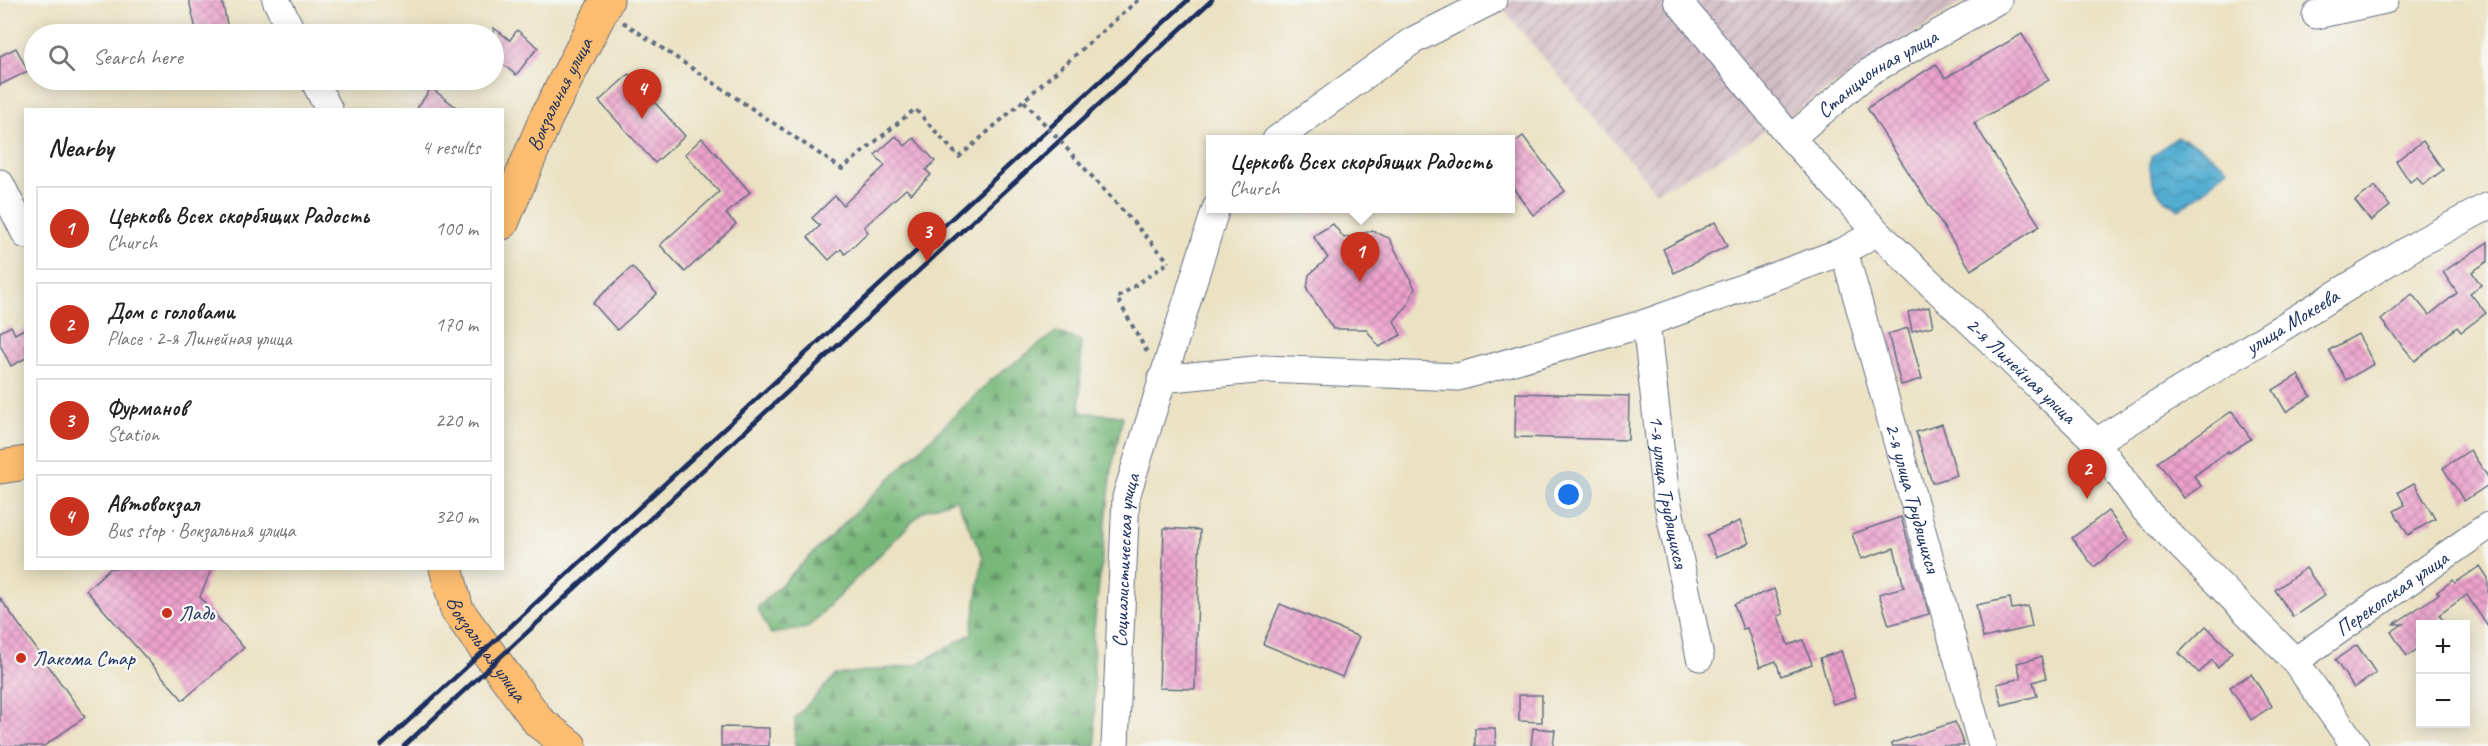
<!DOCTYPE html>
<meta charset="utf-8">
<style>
body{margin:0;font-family:Caveat,sans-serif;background:#f2f2f2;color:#222}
.controls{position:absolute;right:18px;bottom:18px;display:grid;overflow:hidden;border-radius:0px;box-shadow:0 3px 15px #0003}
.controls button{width:54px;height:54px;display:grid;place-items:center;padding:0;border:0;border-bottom:2px solid #e0e0e0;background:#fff;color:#222;font:30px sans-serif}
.you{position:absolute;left:1569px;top:495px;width:21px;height:21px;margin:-15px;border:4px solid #fff;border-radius:50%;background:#1a73e8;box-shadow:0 0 0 9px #1a73e833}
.badge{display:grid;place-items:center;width:39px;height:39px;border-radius:50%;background:#c8321e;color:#fff;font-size:20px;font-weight:700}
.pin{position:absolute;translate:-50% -50px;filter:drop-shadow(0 2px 3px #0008)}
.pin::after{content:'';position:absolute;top:32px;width:21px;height:18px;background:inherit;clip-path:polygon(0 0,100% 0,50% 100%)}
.popup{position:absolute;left:1206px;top:135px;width:309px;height:78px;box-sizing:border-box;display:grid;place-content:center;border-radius:0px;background:#fff;filter:drop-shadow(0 2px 4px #0005);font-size:20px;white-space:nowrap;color:#767676}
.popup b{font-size:22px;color:#222}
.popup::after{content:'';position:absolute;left:50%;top:100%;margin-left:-12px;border:12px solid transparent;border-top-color:#fff}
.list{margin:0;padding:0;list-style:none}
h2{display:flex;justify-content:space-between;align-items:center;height:78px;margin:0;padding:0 24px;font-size:26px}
h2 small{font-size:20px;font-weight:400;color:#767676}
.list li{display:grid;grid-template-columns:39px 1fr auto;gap:18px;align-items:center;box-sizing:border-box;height:84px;margin:0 12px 12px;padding:0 12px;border:2px solid #e0e0e0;border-radius:0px}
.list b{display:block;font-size:22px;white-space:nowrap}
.list p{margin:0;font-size:20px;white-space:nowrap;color:#767676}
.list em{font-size:20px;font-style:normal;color:#767676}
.icon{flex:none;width:33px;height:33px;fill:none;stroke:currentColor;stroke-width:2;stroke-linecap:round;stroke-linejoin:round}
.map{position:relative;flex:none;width:2488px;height:746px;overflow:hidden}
.search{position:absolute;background:#fff;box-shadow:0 3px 15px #0003;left:24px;top:24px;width:480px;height:66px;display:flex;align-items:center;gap:15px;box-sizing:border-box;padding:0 21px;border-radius:33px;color:#767676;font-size:22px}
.panel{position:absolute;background:#fff;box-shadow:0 3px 15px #0003;left:24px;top:108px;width:480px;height:462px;border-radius:0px}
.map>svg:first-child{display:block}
.industrial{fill:url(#industrial-furrows)}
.forest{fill:url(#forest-firs);stroke:#49736c;stroke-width:1.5}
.water{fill:url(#water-waves);stroke:#376e98;stroke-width:1.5}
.building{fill:url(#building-cross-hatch)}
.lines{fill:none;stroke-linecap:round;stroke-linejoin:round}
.minor-casing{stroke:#646e81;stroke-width:29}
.major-casing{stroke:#646e81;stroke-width:35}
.path{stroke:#646e81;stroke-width:4;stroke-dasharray:4.5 4.5;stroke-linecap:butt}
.minor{stroke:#fff;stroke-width:27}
.major{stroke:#fcbd6f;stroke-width:33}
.rail{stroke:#1b2f5e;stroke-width:4.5}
.path-bridge{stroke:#646e81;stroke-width:4;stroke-dasharray:4.5 4.5;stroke-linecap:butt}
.poi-dot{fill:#c8321e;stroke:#f6f6f2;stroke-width:2}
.labels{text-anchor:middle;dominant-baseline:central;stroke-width:5;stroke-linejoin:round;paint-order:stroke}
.street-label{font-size:21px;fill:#1b2f5e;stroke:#f6f6f2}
.poi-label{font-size:21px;fill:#1b2f5e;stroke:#f6f6f2;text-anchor:start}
</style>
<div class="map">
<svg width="2488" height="746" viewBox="0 0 2488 746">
<defs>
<pattern id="industrial-furrows" width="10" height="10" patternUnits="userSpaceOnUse" patternTransform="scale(1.5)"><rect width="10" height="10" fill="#d2bdc5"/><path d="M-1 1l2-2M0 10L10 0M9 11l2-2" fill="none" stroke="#aa9aa3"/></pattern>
<pattern id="forest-firs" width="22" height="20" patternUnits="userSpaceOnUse" patternTransform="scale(1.5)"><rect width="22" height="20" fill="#77b779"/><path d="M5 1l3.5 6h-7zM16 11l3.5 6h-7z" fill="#619566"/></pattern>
<pattern id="water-waves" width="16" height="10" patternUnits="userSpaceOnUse" patternTransform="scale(1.5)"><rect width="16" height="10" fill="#53add1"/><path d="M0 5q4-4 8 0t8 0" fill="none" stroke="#448dad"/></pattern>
<pattern id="building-cross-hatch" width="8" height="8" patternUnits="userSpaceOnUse" patternTransform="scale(1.5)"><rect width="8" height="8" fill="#eda2cc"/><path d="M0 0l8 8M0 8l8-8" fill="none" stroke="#bf84a9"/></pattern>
</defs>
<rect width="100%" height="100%" fill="#f6f6f2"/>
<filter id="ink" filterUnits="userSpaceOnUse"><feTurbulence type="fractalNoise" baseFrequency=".0167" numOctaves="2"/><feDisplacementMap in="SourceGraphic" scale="12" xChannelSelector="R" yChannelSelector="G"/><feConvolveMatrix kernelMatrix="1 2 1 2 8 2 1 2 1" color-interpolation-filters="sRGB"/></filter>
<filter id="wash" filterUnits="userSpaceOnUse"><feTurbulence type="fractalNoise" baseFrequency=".008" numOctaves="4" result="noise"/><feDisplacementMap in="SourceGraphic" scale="24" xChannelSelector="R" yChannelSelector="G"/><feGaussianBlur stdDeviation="1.35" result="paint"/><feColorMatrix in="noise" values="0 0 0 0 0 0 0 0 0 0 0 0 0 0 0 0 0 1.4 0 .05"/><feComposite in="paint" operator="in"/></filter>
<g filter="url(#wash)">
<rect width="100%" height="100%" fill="#ebe2c3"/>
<path class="industrial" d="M1515,0H1965L1729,154L1656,192L1502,8Z"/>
<path class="forest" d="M1056,332L1081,341L1080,412L1123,416L1112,468L1093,638L1096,746H795V718L836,675L916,665L971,634L983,557L956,499L923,511L807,628L771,634L757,608L991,380Z"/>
<path class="water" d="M2177,137L2197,145L2228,168L2203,192L2179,210C2159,197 2146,182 2151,157Z"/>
<g id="blocks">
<g class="building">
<path d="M189,0H222L228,29L197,34Z"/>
<path d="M494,28L510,40L517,30L538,47L516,75L494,57Z"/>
<path d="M2022,34L2049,80L1974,123L2040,226L1971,270L1867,108L1936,64L1945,78Z"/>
<path d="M16,48L28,71L0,85V56Z"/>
<path d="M629,74L685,136L655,163L599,101Z"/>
<path d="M431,88L460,110H416Z"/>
<path d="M896,136L905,146L914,138L935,161L926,170L931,175L911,194L906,189L864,227L868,232L845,254L841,249L829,260L808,237L820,226L812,218L835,196L843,205L885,166L875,155Z"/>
<path d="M1523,136L1565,191L1533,215L1510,184V146Z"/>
<path d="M702,138L750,192L726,214L736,224L685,272L660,245L719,192L685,154Z"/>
<path d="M2423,141L2443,170L2423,185L2417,177L2410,182L2396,161Z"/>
<path d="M2375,186L2390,206L2371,221L2355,201Z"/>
<path d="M1715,222L1727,246L1674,273L1663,249Z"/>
<path d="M1333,224L1344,238L1372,231L1389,238L1415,288L1407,306L1394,321L1401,335L1379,347L1366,329H1333L1307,289L1309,275L1328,258L1313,236Z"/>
<path d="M2488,242V261L2472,272L2481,285L2470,293L2486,313L2461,332L2457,327L2415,361L2381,320L2412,294L2429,315L2457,293L2443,272Z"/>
<path d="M632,267L657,294L617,330L593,303Z"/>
<path d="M1929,307L1933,326L1912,331L1908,312Z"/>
<path d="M11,326L15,334L26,328V358L11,366L0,345V332Z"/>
<path d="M1908,328L1922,379L1901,385L1888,334Z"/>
<path d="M2358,334L2374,364L2346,380L2329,350Z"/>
<path d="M2298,375L2311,396L2286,412L2273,390Z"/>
<path d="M1516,393L1629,396L1628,440L1515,437Z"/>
<path d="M2232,411L2251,439L2229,453L2228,451L2194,476L2201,486L2184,498L2158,462Z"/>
<path d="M1942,424L1957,475L1932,483L1916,432Z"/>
<path d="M2470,450L2488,477V485L2464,501L2443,468Z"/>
<path d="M2414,483L2435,519L2408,535L2394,511L2405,505L2398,492Z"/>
<path d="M2108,511L2129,539L2094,567L2072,538Z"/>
<path d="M1901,517L1929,614L1889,625L1879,594L1904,587L1894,548L1861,559L1852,534Z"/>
<path d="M1740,521L1749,543L1716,557L1707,535Z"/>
<path d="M1164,528L1200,530L1195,689L1159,688Z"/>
<path d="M2480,566L2488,578V627L2467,595L2439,615L2446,624H2421V651L2419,648L2407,656L2391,632L2403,624H2394L2439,594L2437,592L2453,580L2455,583Z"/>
<path d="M110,568H212L200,597L244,648L183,700L86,590Z"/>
<path d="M2306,568L2325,595L2293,617L2275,590Z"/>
<path d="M1774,589L1783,614L1778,616L1788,645L1803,640L1812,664L1781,676L1776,661L1760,667L1747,628L1743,629L1734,604Z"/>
<path d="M0,598L85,717L44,746H0Z"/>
<path d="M2010,598L2012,609L2028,606L2032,627L1983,638L1976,605Z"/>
<path d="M1280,604L1359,637L1342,677L1263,644Z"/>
<path d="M2206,626L2232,652L2218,668L2212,660L2199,673L2179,653Z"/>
<path d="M2357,645L2376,673L2354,688L2335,660Z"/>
<path d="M1841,651L1856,697L1833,704L1820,658Z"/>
<path d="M2041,657L2046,678L2033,682L2037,696L2002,705L1997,684L2021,678L2017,663Z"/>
<path d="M2251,674L2272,706L2251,720L2230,687Z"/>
<path d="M1519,695H1542V722L1519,721Z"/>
<path d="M1955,722L1964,746H1892V743Z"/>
<path d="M721,727L769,728V746H721Z"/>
<path d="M1475,728H1495L1496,746H1475Z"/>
<path d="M1533,728L1555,730L1553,746H1531Z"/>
</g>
</g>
</g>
<g filter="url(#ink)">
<use href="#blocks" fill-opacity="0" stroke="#646e81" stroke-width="1.5"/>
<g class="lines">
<defs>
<g id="minor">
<path d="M276,0L293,34"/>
<path id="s1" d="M1677,0L1791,138L1877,232L2096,442L2142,507L2295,661L2355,746"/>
<path d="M2316,15L2385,0"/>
<path d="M314,80L329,110"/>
<path id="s2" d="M1791,138L1869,72L1998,0"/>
<path d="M1276,140L1412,41L1493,0"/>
<path d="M0,183L26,235"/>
<path id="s3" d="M1844,251L1982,746"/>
<path id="s4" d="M1646,323L1665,490L1700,657"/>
<path d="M1161,379L1265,369L1458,377L1646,323L1844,251L1877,232"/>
<path id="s5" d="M2096,442L2421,242L2488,206"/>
<path id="s6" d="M2295,661L2488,526"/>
<path id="s7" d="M1115,746L1126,497L1216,208"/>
</g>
<g id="major">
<path id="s8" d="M502,223L546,118L607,0"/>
<path d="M0,467L26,463"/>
<path id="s9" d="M446,568L457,610L539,722L570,746"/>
</g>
</defs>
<use href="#minor" class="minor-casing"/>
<use href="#major" class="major-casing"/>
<g class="path">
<path d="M623,22L842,169L915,109L959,157L1138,0"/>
<path d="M1147,352L1117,298L1169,262"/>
</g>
<use href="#minor" class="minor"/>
<use href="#major" class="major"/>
<g class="rail">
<path d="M381,746L1188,0"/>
<path d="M404,746L1212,0"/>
</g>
<path class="path-bridge" d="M1024,101L1169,262"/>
</g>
</g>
<g class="poi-dot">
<circle cx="167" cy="613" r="6"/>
<circle cx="21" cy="658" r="6"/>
</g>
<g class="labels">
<g class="street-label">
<text stroke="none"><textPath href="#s2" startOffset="108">Станционная улица</textPath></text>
<text stroke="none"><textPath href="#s8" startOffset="141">Вокзальная улица</textPath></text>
<text stroke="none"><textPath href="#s5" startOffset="230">улица Мокеева</textPath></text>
<text stroke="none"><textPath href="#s1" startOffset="506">2-я Линейная улица</textPath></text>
<text stroke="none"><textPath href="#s4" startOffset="170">1-я улица Трудящихся</textPath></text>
<text stroke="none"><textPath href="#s3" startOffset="256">2-я улица Трудящихся</textPath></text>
<text stroke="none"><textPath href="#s7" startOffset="186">Социалистическая улица</textPath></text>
<text stroke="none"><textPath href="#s6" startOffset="118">Перекопская улица</textPath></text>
<text stroke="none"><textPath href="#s9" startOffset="92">Вокзальная улица</textPath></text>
</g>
<g class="poi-label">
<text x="179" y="613">Ладь</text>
<text x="33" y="658">Лакома Стар</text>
</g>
</g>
</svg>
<div class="controls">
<button>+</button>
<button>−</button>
</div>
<div class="you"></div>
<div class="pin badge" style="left:1360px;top:282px">1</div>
<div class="popup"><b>Церковь Всех скорбящих Радость</b>Church</div>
<div class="pin badge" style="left:2087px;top:499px">2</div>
<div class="pin badge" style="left:927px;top:262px">3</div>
<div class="pin badge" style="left:642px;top:119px">4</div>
<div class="search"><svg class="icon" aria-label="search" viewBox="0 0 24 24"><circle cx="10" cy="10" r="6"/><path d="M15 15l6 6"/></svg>Search here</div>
<section class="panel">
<h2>Nearby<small>4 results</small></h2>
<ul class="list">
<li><span class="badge">1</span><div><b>Церковь Всех скорбящих Радость</b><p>Church</p></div><em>100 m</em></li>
<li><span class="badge">2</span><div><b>Дом с головами</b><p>Place · 2-я Линейная улица</p></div><em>170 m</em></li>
<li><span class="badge">3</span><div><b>Фурманов</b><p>Station</p></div><em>220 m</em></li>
<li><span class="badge">4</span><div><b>Автовокзал</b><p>Bus stop · Вокзальная улица</p></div><em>320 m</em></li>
</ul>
</section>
</div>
